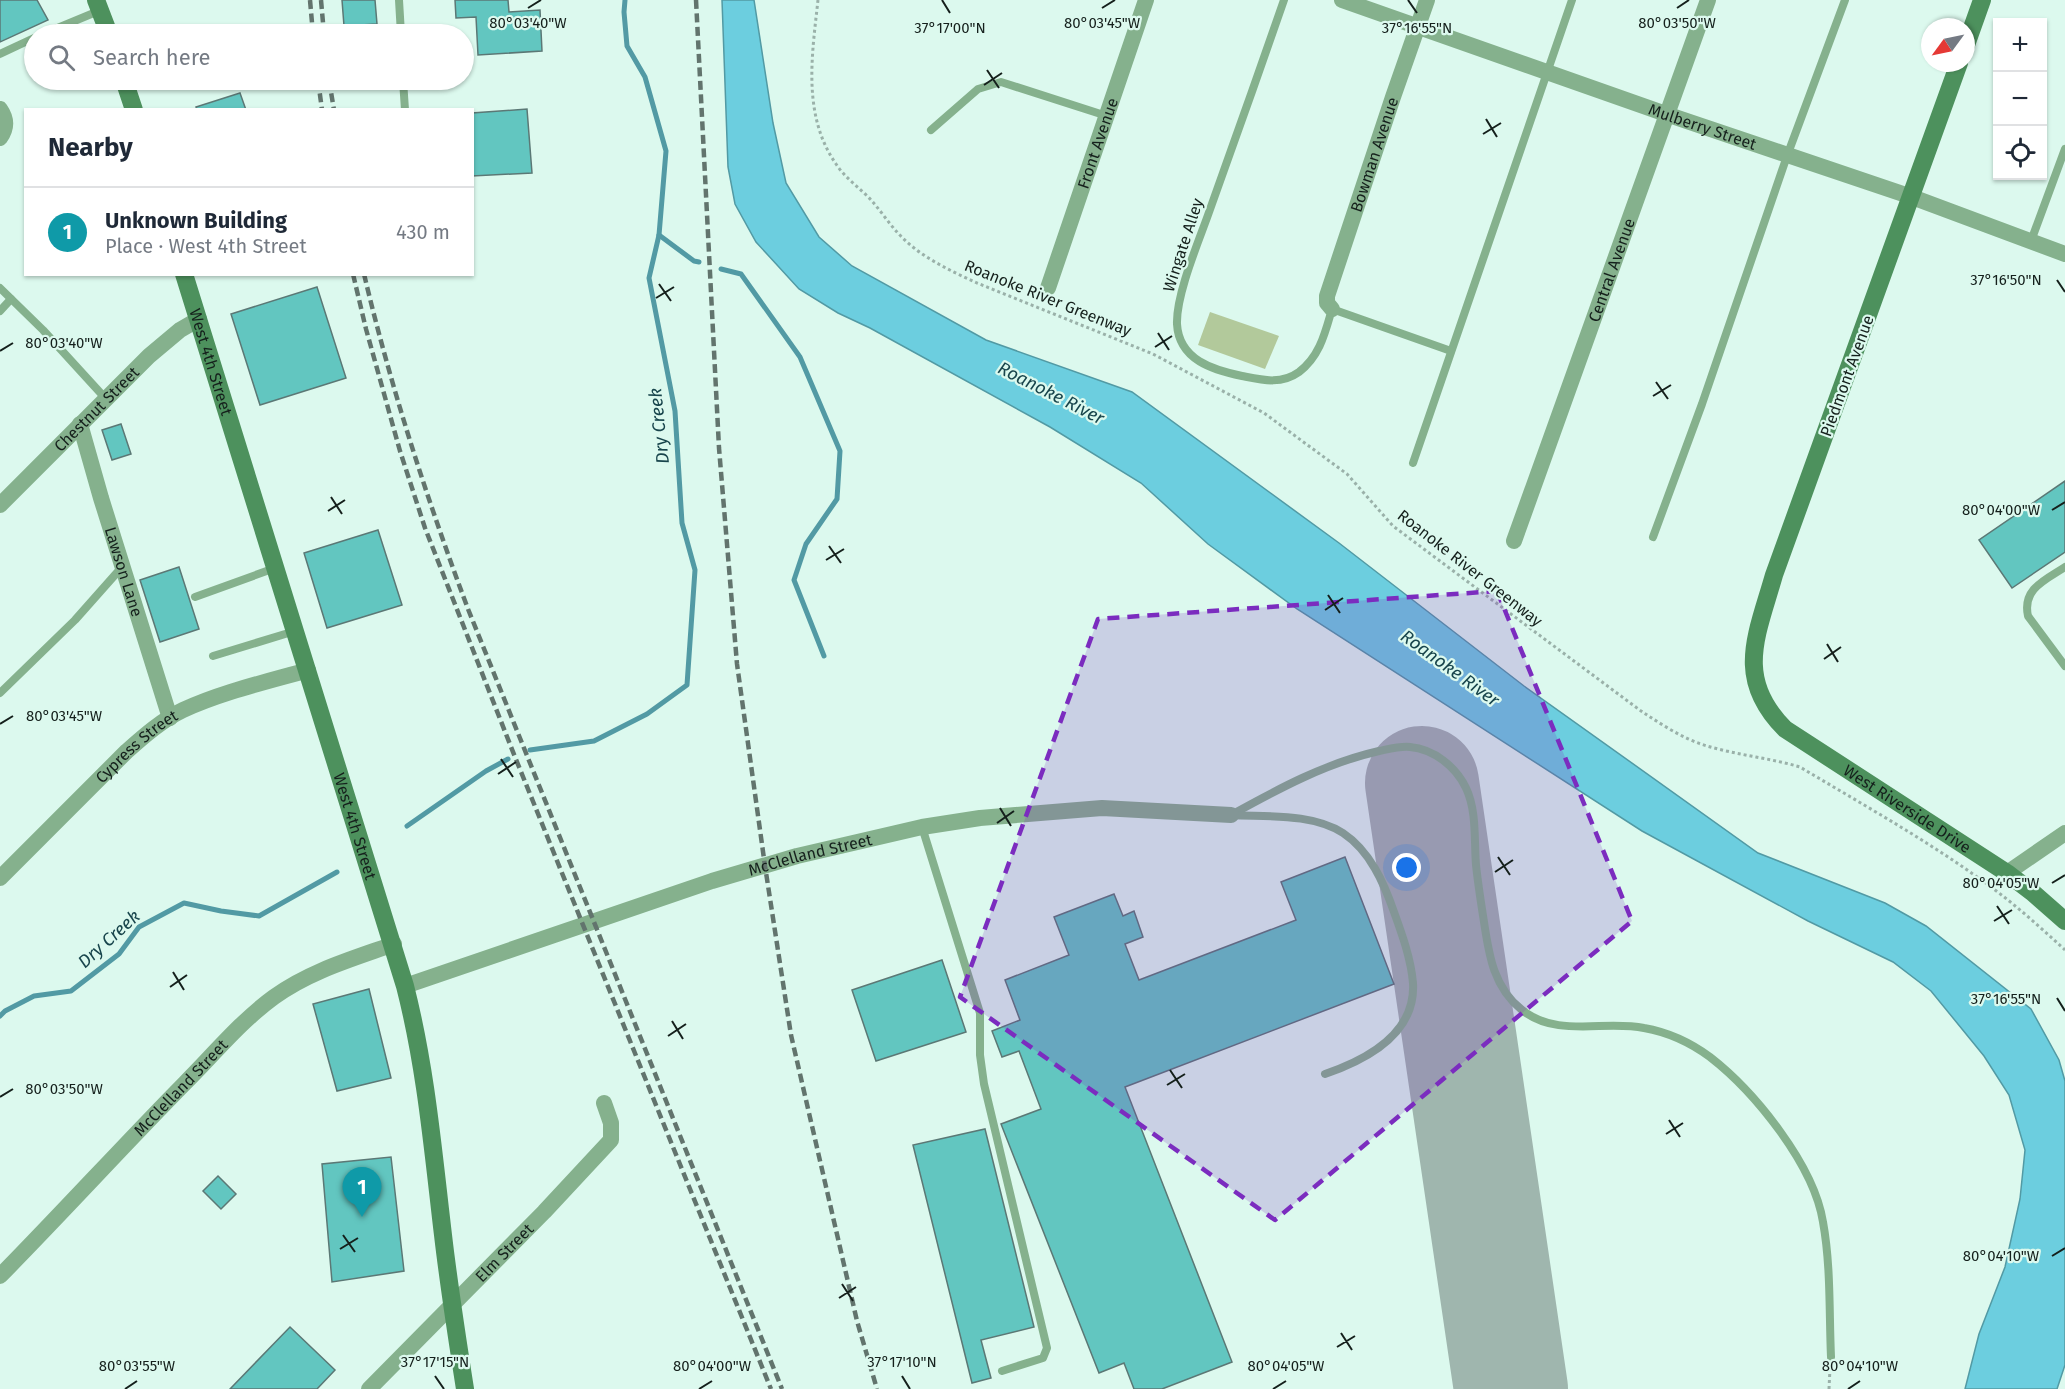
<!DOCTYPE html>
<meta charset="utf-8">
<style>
body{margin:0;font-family:"Fira Sans",sans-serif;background:#f6f6f7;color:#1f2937}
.controls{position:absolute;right:18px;top:18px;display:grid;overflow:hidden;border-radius:0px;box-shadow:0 2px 4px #0004}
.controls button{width:54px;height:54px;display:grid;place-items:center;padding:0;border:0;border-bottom:2px solid #e0e1e3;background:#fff;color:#1f2937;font:30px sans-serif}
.compass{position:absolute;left:1921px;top:18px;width:54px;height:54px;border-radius:50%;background:#fff;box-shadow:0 2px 4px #0004;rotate:237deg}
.you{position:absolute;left:1407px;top:868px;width:21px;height:21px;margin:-15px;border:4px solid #fff;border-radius:50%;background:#1a73e8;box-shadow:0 0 0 9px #1a73e833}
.badge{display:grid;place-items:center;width:39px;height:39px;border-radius:50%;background:#d93025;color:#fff;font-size:20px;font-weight:700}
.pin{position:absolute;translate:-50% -50px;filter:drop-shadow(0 2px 3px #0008)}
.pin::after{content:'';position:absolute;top:32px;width:21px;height:18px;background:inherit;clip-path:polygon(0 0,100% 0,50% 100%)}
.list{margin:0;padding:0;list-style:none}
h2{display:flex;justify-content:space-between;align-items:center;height:78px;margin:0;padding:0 24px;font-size:26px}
h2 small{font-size:20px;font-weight:400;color:#747a83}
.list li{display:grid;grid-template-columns:39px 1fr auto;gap:18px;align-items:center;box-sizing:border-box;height:90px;padding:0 24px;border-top:2px solid #e0e1e3}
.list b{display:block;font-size:22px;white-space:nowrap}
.list p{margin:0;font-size:20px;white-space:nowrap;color:#747a83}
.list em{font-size:20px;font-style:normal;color:#747a83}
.icon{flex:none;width:33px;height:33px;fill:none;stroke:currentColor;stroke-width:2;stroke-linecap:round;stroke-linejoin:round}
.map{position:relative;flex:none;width:2065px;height:1389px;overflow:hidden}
.search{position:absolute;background:#fff;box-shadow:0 2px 4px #0004;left:24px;top:24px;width:450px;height:66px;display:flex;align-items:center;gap:15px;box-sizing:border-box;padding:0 21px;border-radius:33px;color:#747a83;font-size:22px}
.panel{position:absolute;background:#fff;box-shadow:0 2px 4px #0004;left:24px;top:108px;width:450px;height:168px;border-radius:0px}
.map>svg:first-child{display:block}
.green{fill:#b2c99b}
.water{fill:#6ccedf;stroke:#529aa4;stroke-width:1.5}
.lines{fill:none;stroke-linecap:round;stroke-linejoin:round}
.stream{stroke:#529aa4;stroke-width:5}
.runway{stroke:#9fb6ae;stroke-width:114}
.building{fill:#62c6c0;stroke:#5b7875;stroke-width:1.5}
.path{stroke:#9ab1a9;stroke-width:3;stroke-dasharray:3 3;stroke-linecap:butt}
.lane{stroke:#85b18d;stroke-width:8}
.street{stroke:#85b18d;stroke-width:16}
.secondary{stroke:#4d915d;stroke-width:18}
.rail{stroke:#62746d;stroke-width:4.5;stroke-dasharray:9 4.5;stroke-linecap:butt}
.marked{fill:#7b2cbf;fill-opacity:0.2;stroke:#7b2cbf;stroke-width:4.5;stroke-dasharray:12 8;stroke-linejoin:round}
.ticks{fill:none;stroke:#15201c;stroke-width:2}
.labels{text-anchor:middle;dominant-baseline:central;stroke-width:4.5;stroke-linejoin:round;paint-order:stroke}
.street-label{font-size:16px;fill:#15201c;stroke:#dcf9ee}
.water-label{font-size:18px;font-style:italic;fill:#18454c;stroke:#dcf9ee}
.ticks-label{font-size:15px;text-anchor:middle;fill:#15201c;stroke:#dcf9ee;stroke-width:4.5;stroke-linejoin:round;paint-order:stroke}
</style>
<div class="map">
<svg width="2065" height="1389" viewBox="0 0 2065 1389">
<rect width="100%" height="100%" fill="#dcf9ee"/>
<path class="green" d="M1210,312L1279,336L1265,369L1198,345Z"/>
<path class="water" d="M722,0H754L773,123L786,183L819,237L852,266L986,340L1132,392L1339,543L1524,686L1758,853L1885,903L1926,926L2031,1009L2059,1060L2065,1081V1365L2057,1389H1965L1979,1334L2005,1267L2020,1199L2025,1150L2009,1095L1984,1056L1931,991L1893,962L1808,921L1642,831L1297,609L1208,544L1141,483L1050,427L870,328L838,313L799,289L756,242L735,204L728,167Z"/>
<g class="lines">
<g class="stream">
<path d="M659,235L694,261L699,262"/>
<path d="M721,269L741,274L800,357L840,451L837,499L806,544L794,580L824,656"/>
<path d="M530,750L594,741L647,714L687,685L695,570L682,523L675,411L649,278L659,235L666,151L645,77L627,46L624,12L625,0"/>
<path d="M407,826L486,771L508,759"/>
<path d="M0,1016L5,1011L34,996L71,991L119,954L139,927L184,903L221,911L259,916L337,872"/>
</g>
<path class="runway" d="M1422,783L1511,1389"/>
</g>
<g class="building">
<path d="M0,0H37L48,20L0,42Z"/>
<path d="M342,0H375L377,24L344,26Z"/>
<path d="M455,0H508L509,12L540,10L542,51L478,55L476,17L456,18Z"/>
<path d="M240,93L246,110H197L196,107Z"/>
<path d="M527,109L532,173L472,176V113Z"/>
<path d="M317,287L346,378L260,405L231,314Z"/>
<path d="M121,424L131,454L112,460L102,430Z"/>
<path d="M2065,481V552L2012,588L1979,540Z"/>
<path d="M378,530L402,605L327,628L304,553Z"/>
<path d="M179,567L199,629L160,642L140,580Z"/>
<path d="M1345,857L1394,984L1125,1087L1232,1362L1162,1389H1134L1124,1363L1099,1373L1001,1124L1041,1109L1019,1051L1002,1057L992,1031L1020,1020L1005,980L1069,955L1054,917L1114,894L1123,916L1134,911L1143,937L1125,944L1139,980L1296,920L1281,882Z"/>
<path d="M942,960L966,1032L876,1061L852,990Z"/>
<path d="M369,989L391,1078L337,1091L313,1004Z"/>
<path d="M985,1129L1034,1327L981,1340L991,1378L972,1383L913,1145Z"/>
<path d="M391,1157L404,1271L332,1282L322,1164Z"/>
<path d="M218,1176L236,1194L221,1209L203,1191Z"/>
<path d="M290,1327L335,1370L317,1389H230Z"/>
</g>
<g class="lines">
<g class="path">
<path d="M818,0C812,55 802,115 836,164C845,178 860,188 871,200C880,210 888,222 897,232C918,256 949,270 977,283L1153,354L1264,413L1347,474L1393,526L1641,711C1661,724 1683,739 1707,746C1737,755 1770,758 1800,767C1860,803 1923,838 1980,879C2010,900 2038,925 2065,950"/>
<path d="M1829,1389L1830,1368"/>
</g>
<g class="lane">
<path d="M399,0L401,34"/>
<path d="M1284,0C1259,72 1234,143 1208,215C1198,243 1176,295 1177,324C1179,360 1213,370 1242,376C1262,380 1281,385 1299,372C1320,356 1325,333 1332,309L1451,351"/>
<path d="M43,34L101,10"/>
<path d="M0,54L34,38"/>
<path d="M403,80L405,110"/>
<path d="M931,130L978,89L1001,82L1107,116"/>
<path d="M2031,241L2065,149"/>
<path d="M0,288L43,330L106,399"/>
<path d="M0,311L11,299"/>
<path d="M1413,463L1572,0"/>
<path d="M1653,537L1702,404L1787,156L1845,0"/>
<path d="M2065,567C2045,580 2022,589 2028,616L2065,666"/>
<path d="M195,597L275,568"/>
<path d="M213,656L295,631"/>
<path d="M0,693L75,620L122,567"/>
<path d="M1231,815C1278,789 1326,763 1379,751C1389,749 1400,746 1410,747C1434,749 1456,767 1466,788C1477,811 1474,841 1476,865C1478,884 1481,903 1484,922C1489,956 1494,988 1522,1010C1557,1038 1604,1020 1644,1028C1667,1032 1691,1043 1710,1057C1755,1092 1814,1165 1823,1222C1831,1266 1829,1312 1831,1357"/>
<path d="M1231,815C1267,817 1312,813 1343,833C1370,851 1384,883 1394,912C1402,934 1411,959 1413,983C1416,1034 1366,1060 1325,1074"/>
<path d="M922,827L980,1013V1055L984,1084L1047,1348L1043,1358L1002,1371"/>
</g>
<g class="street">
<path id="s1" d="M1342,0L1666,114L1912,197L2065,254"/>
<path d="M0,109C7,119 7,128 0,138"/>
<path id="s2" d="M1048,288L1146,0"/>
<path id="s3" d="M1332,309L1327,303V296L1393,97L1427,0"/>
<path id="s4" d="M80,424L101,498L170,718"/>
<path id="s5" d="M0,505L149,356L180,330L199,319"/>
<path id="s6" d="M1514,541L1708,0"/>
<path d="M2007,873L2065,833"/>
<path id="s7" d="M0,878L127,751C144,736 162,720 183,710C222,692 266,682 308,670"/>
<path id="s8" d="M405,986L712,881L797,856L922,827L980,818L1102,808L1231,815"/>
<path id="s9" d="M0,1276C63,1212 123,1146 185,1083C214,1054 241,1021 274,997C310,971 352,959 394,944"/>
<path id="s10" d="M369,1389L544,1212L611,1140V1123L604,1103"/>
</g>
<g class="secondary">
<path d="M96,0L109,34"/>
<path d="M1966,45L1982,0"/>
<path id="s11" d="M1959,63L1774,575C1757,635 1734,678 1785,729L2007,873L2032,892L2065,921"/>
<path d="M124,80L134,110"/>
<path id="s12" d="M184,274L405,986C426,1068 433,1151 443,1235C449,1287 457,1338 465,1389"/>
</g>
<g class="rail">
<path d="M310,0L313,34"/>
<path d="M321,0L324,34"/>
<path d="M696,0L719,448L737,664L765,866L791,1035L857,1321L877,1389"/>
<path d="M318,80L322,110"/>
<path d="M329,80L334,110"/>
<path d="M353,274L366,329L400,451L425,528L515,757L771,1389"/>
<path d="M364,274C391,388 427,499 468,609L782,1389"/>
</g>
</g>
<path class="marked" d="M1497,591L1632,921L1275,1220L960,997L1098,619Z"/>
<path class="ticks" d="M942,0L950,13M1408,0L1417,13M528,8L541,0M1102,8L1115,0M1677,8L1689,0M987,70L999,88M984,85L1002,73M1486,119L1497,137M1483,134L1501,123M2057,280L2065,292M659,284L671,301M656,298L674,287M1158,333L1169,350M1155,347L1172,336M0,351L13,343M1656,382L1668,399M1653,396L1671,385M331,497L342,514M2052,510L2065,502M328,511L345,500M829,546L841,563M826,560L844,549M1328,595L1340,613M1325,610L1343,598M1827,644L1838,662M1824,659L1841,647M0,724L13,716M501,759L513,777M498,774L516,762M1000,808L1011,826M997,823L1014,811M1498,857L1510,875M1495,872L1513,860M2052,883L2065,875M1997,906L2009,924M1994,921L2012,910M173,972L184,990M170,987L187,975M2057,998L2065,1011M672,1021L683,1039M668,1036L686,1024M1170,1070L1182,1088M1167,1085L1185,1074M0,1097L13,1089M1669,1120L1680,1137M1666,1134L1683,1123M343,1235L355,1252M340,1249L358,1238M2052,1256L2065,1248M842,1284L853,1301M839,1298L856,1287M1341,1333L1352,1350M1337,1347L1355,1336M435,1376L444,1389M902,1376L910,1389M125,1389L137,1381M699,1389L712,1381M1273,1389L1286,1381M1848,1389L1860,1381"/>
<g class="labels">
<g class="street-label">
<text stroke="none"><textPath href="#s1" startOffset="382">Mulberry Street</textPath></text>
<text stroke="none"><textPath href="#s2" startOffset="153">Front Avenue</textPath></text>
<text stroke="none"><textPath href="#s3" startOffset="164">Bowman Avenue</textPath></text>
<text transform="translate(1183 245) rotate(-72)">Wingate Alley</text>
<text stroke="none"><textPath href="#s6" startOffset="288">Central Avenue</textPath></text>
<text transform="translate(1048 298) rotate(22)">Roanoke River Greenway</text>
<text stroke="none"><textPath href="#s12" startOffset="92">West 4th Street</textPath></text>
<text transform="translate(1847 376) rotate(-70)">Piedmont Avenue</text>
<text stroke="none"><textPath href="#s5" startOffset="136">Chestnut Street</textPath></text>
<text transform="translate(1470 568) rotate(38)">Roanoke River Greenway</text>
<text stroke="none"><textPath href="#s4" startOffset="154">Lawson Lane</textPath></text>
<text stroke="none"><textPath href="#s7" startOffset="190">Cypress Street</textPath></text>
<text stroke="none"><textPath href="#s11" startOffset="856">West Riverside Drive</textPath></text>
<text stroke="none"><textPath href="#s12" startOffset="578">West 4th Street</textPath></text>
<text stroke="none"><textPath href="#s8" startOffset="426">McClelland Street</textPath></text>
<text stroke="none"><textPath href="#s9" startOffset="261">McClelland Street</textPath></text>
<text stroke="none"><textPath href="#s10" startOffset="192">Elm Street</textPath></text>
</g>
<g class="water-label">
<text transform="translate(1051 393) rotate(27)">Roanoke River</text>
<text transform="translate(659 426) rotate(-96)">Dry Creek</text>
<text transform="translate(1450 668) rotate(36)">Roanoke River</text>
<text transform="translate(109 939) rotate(-42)">Dry Creek</text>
</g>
</g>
<g class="ticks-label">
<text x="528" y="28">80°03'40"W</text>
<text x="1102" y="28">80°03'45"W</text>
<text x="1677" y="28">80°03'50"W</text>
<text x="950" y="33">37°17'00"N</text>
<text x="1417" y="33">37°16'55"N</text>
<text x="2006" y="285">37°16'50"N</text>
<text x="64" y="348">80°03'40"W</text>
<text x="2001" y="515">80°04'00"W</text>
<text x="64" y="721">80°03'45"W</text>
<text x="2001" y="888">80°04'05"W</text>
<text x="2006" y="1004">37°16'55"N</text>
<text x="64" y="1094">80°03'50"W</text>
<text x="2001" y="1261">80°04'10"W</text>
<text x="435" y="1367">37°17'15"N</text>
<text x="902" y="1367">37°17'10"N</text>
<text x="137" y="1371">80°03'55"W</text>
<text x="712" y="1371">80°04'00"W</text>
<text x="1286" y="1371">80°04'05"W</text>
<text x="1860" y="1371">80°04'10"W</text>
</g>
</svg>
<div class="controls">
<button>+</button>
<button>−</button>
<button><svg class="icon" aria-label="locate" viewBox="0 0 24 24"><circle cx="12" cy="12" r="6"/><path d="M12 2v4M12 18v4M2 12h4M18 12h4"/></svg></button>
</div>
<svg class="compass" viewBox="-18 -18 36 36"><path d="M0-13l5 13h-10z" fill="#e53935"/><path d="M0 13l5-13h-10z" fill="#747a83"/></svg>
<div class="you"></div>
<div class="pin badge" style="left:362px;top:1217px;background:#0f9aa8">1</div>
<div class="search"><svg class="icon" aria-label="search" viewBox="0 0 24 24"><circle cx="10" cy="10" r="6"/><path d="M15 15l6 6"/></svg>Search here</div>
<section class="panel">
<h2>Nearby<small></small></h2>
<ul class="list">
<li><span class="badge" style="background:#0f9aa8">1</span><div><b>Unknown Building</b><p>Place · West 4th Street</p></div><em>430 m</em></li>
</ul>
</section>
</div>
